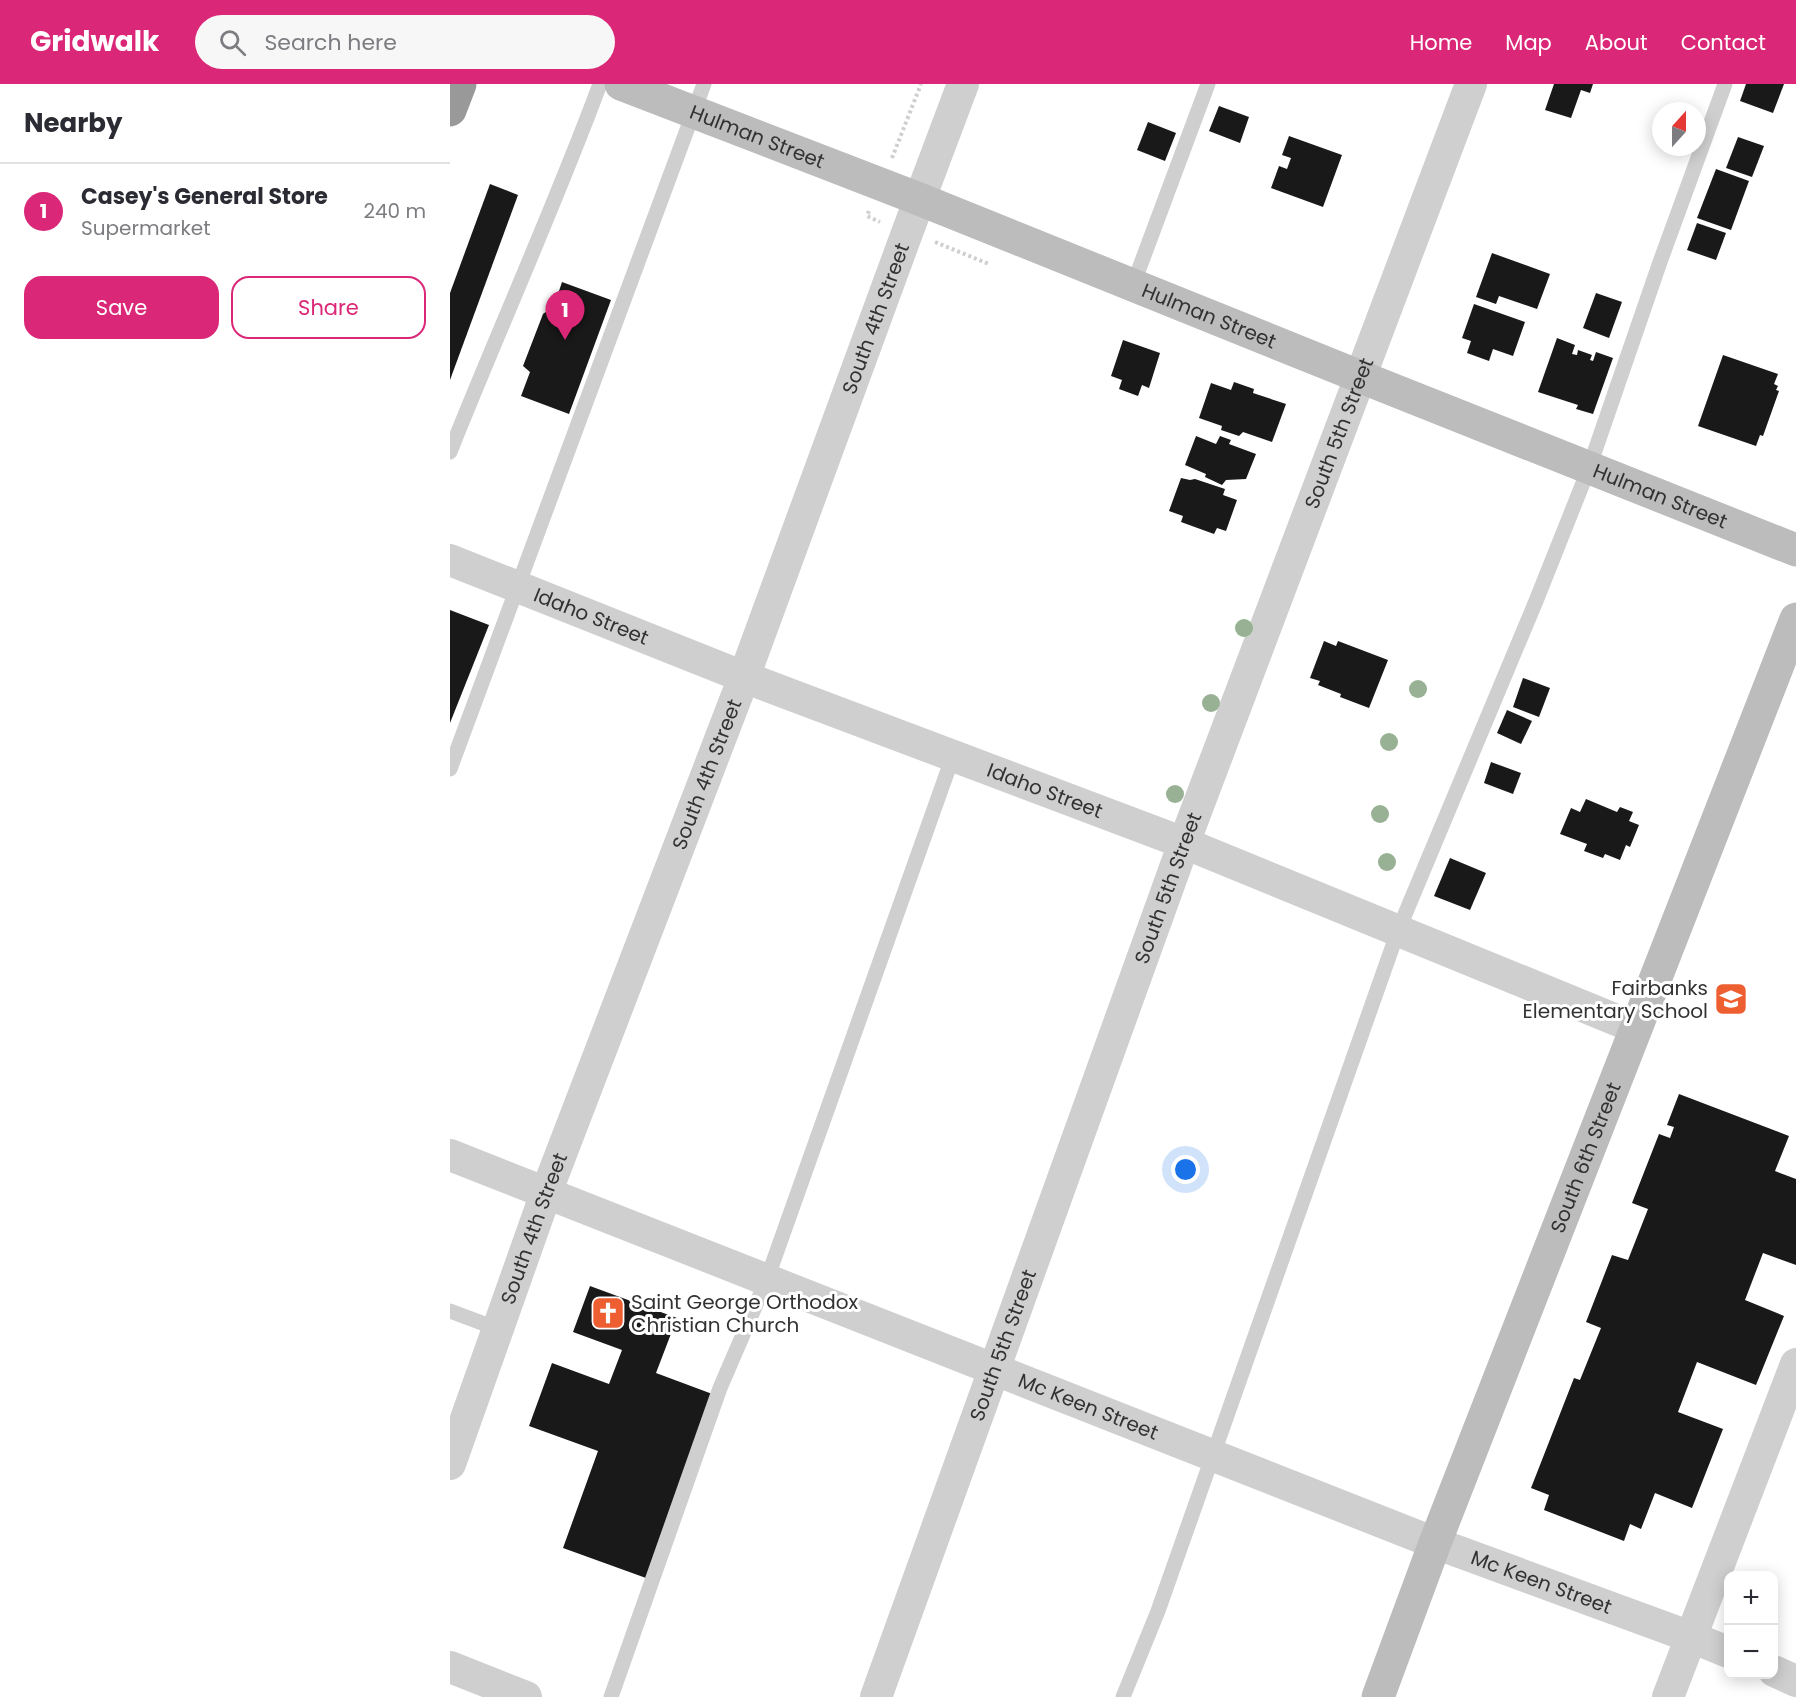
<!DOCTYPE html>
<meta charset="utf-8">
<style>
body{margin:0;font-family:Poppins,sans-serif;background:#f7f7f7;color:#2b2b33}
.controls{position:absolute;right:18px;bottom:18px;display:grid;overflow:hidden;border-radius:12px;box-shadow:0 3px 15px #0003}
.controls button{width:54px;height:54px;display:grid;place-items:center;padding:0;border:0;border-bottom:2px solid #e1e1e2;background:#fff;color:#2b2b33;font:30px sans-serif}
.compass{position:absolute;left:1202px;top:18px;width:54px;height:54px;border-radius:50%;background:#fff;box-shadow:0 3px 15px #0003;rotate:21deg}
.you{position:absolute;left:736px;top:1086px;width:21px;height:21px;margin:-15px;border:4px solid #fff;border-radius:50%;background:#1a73e8;box-shadow:0 0 0 9px #1a73e833}
.badge{display:grid;place-items:center;width:39px;height:39px;border-radius:50%;background:#db2777;color:#fff;font-size:20px;font-weight:700}
.pin{position:absolute;translate:-50% -50px;filter:drop-shadow(0 2px 3px #0008)}
.pin::after{content:'';position:absolute;top:32px;width:21px;height:18px;background:inherit;clip-path:polygon(0 0,100% 0,50% 100%)}
.list{margin:0;padding:0;list-style:none}
h2{display:flex;justify-content:space-between;align-items:center;height:78px;margin:0;padding:0 24px;font-size:26px}
h2 small{font-size:20px;font-weight:400;color:#7c7c81}
.list li{display:grid;grid-template-columns:39px 1fr auto;gap:18px;align-items:center;box-sizing:border-box;height:96px;padding:0 24px;border-top:2px solid #e1e1e2}
.list b{display:block;font-size:22px;white-space:nowrap}
.list p{margin:0;font-size:20px;white-space:nowrap;color:#7c7c81}
.list em{font-size:20px;font-style:normal;color:#7c7c81}
.actions{display:flex;gap:12px;padding:18px 24px}
.actions a{flex:1;padding:14px 0;border:2px solid #db2777;border-radius:18px;text-align:center;font-size:21px;color:#db2777}
.actions .main{background:#db2777;color:#fff}
.icon{flex:none;width:33px;height:33px;fill:none;stroke:currentColor;stroke-width:2;stroke-linecap:round;stroke-linejoin:round}
.map{position:relative;flex:none;width:1346px;height:1613px;overflow:hidden}
header{display:flex;align-items:center;gap:36px;box-sizing:border-box;height:84px;padding:0 30px;background:#db2777;color:#fff}
header strong{font-size:28px}
nav{display:flex;gap:33px;margin-inline-start:auto;font-size:21px}
.search{width:420px;height:54px;background:#f7f7f7;display:flex;align-items:center;gap:15px;box-sizing:border-box;padding:0 21px;border-radius:33px;color:#7c7c81;font-size:22px}
main{display:flex}
aside{flex:1;background:#fff}
.map>svg:first-child{display:block}
.building{fill:#191919}
.lines{fill:none;stroke-linecap:round;stroke-linejoin:round}
.path{stroke:#cfcfcf;stroke-width:4;stroke-dasharray:3 3;stroke-linecap:butt}
.lane{stroke:#cfcfcf;stroke-width:15}
.street{stroke:#cfcfcf;stroke-width:32}
.secondary{stroke:#bcbcbc;stroke-width:33}
.highway{stroke:#999;stroke-width:33}
.tree{fill:#98b194}
.labels{text-anchor:middle;dominant-baseline:central;stroke-width:6;stroke-linejoin:round;paint-order:stroke}
.street-label{font-size:20px;fill:#323232;stroke:#fff}
.poi-label{font-size:20px;fill:#323232;stroke:#fff;text-anchor:end}
</style>
<header>
<strong>Gridwalk</strong>
<div class="search"><svg class="icon" aria-label="search" viewBox="0 0 24 24"><circle cx="10" cy="10" r="6"/><path d="M15 15l6 6"/></svg>Search here</div>
<nav><a>Home</a><a>Map</a><a>About</a><a>Contact</a></nav>
</header>
<main>
<aside>
<h2>Nearby<small></small></h2>
<ul class="list">
<li><span class="badge">1</span><div><b>Casey's General Store</b><p>Supermarket</p></div><em>240 m</em></li>
</ul>
<div class="actions"><a class="main">Save</a><a>Share</a></div>
</aside>
<div class="map">
<svg width="1346" height="1613" viewBox="0 0 1346 1613">
<rect width="100%" height="100%" fill="#fff"/>
<g class="building">
<path d="M1104,0H1143L1140,9L1131,6L1121,34L1095,26Z"/>
<path d="M1296,0H1334L1323,29L1290,17Z"/>
<path d="M769,22L799,33L790,59L759,47Z"/>
<path d="M698,38L726,49L715,77L687,66Z"/>
<path d="M839,52L892,71L873,123L821,104L829,82L837,85L841,74L832,71Z"/>
<path d="M1288,53L1314,62L1302,93L1276,84Z"/>
<path d="M1266,85L1299,97L1281,146L1247,134Z"/>
<path d="M40,100L68,111L0,296V209Z"/>
<path d="M1247,139L1276,149L1266,176L1237,166Z"/>
<path d="M1042,169L1100,190L1087,225L1049,212L1046,220L1026,213Z"/>
<path d="M112,198L161,216L119,330L71,312L80,288L73,282L93,230L104,222Z"/>
<path d="M1146,209L1172,218L1159,254L1133,244Z"/>
<path d="M1024,220L1075,238L1063,272L1043,265L1039,277L1017,269L1021,257L1012,254Z"/>
<path d="M1107,254L1125,261L1122,270L1127,271L1128,266L1142,271L1140,276L1143,277L1146,268L1163,274L1143,330L1126,325L1128,321L1088,308Z"/>
<path d="M673,256L710,269L699,304L692,301L688,312L669,305L672,296L661,292Z"/>
<path d="M1273,271L1328,290L1324,300L1328,302L1326,306L1329,307L1313,352L1310,351L1306,362L1248,342Z"/>
<path d="M784,298L804,305L803,309L836,320L822,358L793,348L789,352L771,346L772,342L749,334L761,299L781,306Z"/>
<path d="M746,352L766,360L770,352L781,356L779,360L806,370L796,395L776,396L772,401L755,393L756,390L735,381Z"/>
<path d="M731,394L740,396L745,395L775,405L773,411L787,416L776,447L767,444L764,450L731,438L733,432L719,427Z"/>
<path d="M0,526L39,541L0,639Z"/>
<path d="M874,557L886,562L888,557L938,576L919,624L890,613L891,610L868,601L870,597L860,594Z"/>
<path d="M1073,594L1100,604L1089,633L1063,623Z"/>
<path d="M1057,626L1082,637L1071,660L1047,649Z"/>
<path d="M1041,678L1071,689L1063,710L1034,699Z"/>
<path d="M1136,715L1167,728L1170,723L1183,728L1179,737L1189,741L1180,763L1176,761L1170,776L1155,770L1153,774L1134,767L1137,760L1110,750L1121,724L1130,728Z"/>
<path d="M1000,774L1036,789L1020,826L984,812Z"/>
<path d="M1229,1010L1339,1052L1325,1087L1346,1095V1181L1313,1169L1295,1216L1334,1232L1306,1301L1247,1278L1228,1328L1273,1345L1242,1424L1205,1409L1191,1445L1180,1440L1174,1457L1094,1426L1099,1411L1081,1404L1124,1294L1130,1296L1151,1244L1136,1238L1162,1171L1178,1176L1198,1125L1182,1119L1209,1050L1220,1054L1224,1043L1217,1041Z"/>
<path d="M140,1202L227,1234L206,1289L265,1311L196,1494L113,1464L148,1367L79,1342L102,1279L159,1300L172,1266L123,1248Z"/>
</g>
<g class="lines">
<g class="path">
<path d="M442,74L471,0"/>
<path d="M419,127L417,132L430,138"/>
<path d="M485,158L539,180"/>
</g>
<g class="lane">
<path d="M683,201L758,0"/>
<path d="M0,368C49,245 104,124 150,0"/>
<path d="M0,685L254,0"/>
<path d="M0,1227L48,1245"/>
<path d="M161,1613L270,1304L317,1195L503,672"/>
<path d="M673,1613L708,1527L948,847L1086,517L1139,384L1210,178L1275,0"/>
</g>
<g class="street">
<path id="s1" d="M0,476L294,593L734,759L1186,944"/>
<path id="s2" d="M0,1071L985,1459L1241,1553L1278,1568"/>
<path id="s3" d="M0,1380L96,1109L294,593L457,149L513,0"/>
<path d="M0,1583L76,1613"/>
<path d="M1324,1587L1346,1597"/>
<path id="s4" d="M426,1613L734,759L1021,0"/>
<path d="M1218,1613L1346,1280"/>
</g>
<g class="secondary">
<path id="s5" d="M171,0L469,115L911,293L1346,466"/>
<path id="s6" d="M928,1613L985,1459L1346,535"/>
</g>
<path class="highway" d="M0,26L10,0"/>
</g>
<g class="tree">
<circle cx="794" cy="544" r="9"/>
<circle cx="968" cy="605" r="9"/>
<circle cx="761" cy="619" r="9"/>
<circle cx="939" cy="658" r="9"/>
<circle cx="725" cy="710" r="9"/>
<circle cx="930" cy="730" r="9"/>
<circle cx="937" cy="778" r="9"/>
</g>
<defs>
<symbol id="school-square" viewBox="-11 -11 22 22"><rect x="-9" y="-9" width="18" height="18" rx="4" fill="#ed5f31" stroke="#fff"/><path d="M0-5L7-2L0 1L-7-2ZM-4 1L0 2.5L4 1V4Q0 6-4 4Z" fill="#fff"/></symbol>
<symbol id="church-square" viewBox="-11 -11 22 22"><rect x="-9" y="-9" width="18" height="18" rx="4" fill="#ed5f31" stroke="#fff"/><path d="M-1.2-6h2.4v3.5h3.3v2.4h-3.3V6h-2.4V-.1h-3.3v-2.4h3.3Z" fill="#fff"/></symbol>
</defs>
<g fill-rule="evenodd">
<use href="#school-square" x="1262" y="896" width="38" height="38"/>
<use href="#church-square" x="139" y="1210" width="38" height="38"/>
</g>
<g class="labels">
<g class="street-label">
<text stroke="none"><textPath href="#s5" startOffset="146">Hulman Street</textPath></text>
<text stroke="none"><textPath href="#s5" startOffset="632">Hulman Street</textPath></text>
<text stroke="none"><textPath href="#s3" startOffset="1222">South 4th Street</textPath></text>
<text stroke="none"><textPath href="#s4" startOffset="1346">South 5th Street</textPath></text>
<text stroke="none"><textPath href="#s5" startOffset="1118">Hulman Street</textPath></text>
<text stroke="none"><textPath href="#s1" startOffset="152">Idaho Street</textPath></text>
<text stroke="none"><textPath href="#s3" startOffset="736">South 4th Street</textPath></text>
<text stroke="none"><textPath href="#s1" startOffset="638">Idaho Street</textPath></text>
<text stroke="none"><textPath href="#s4" startOffset="860">South 5th Street</textPath></text>
<text stroke="none"><textPath href="#s6" startOffset="578">South 6th Street</textPath></text>
<text stroke="none"><textPath href="#s3" startOffset="250">South 4th Street</textPath></text>
<text stroke="none"><textPath href="#s4" startOffset="374">South 5th Street</textPath></text>
<text stroke="none"><textPath href="#s2" startOffset="686">Mc Keen Street</textPath></text>
<text stroke="none"><textPath href="#s2" startOffset="1172">Mc Keen Street</textPath></text>
</g>
<g class="poi-label">
<text x="1258" y="904">Fairbanks<tspan x="1258" dy="23">Elementary School</tspan></text>
<text x="181" y="1218" text-anchor="start">Saint George Orthodox<tspan x="181" dy="23">Christian Church</tspan></text>
</g>
</g>
</svg>
<div class="controls">
<button>+</button>
<button>−</button>
</div>
<svg class="compass" viewBox="-18 -18 36 36"><path d="M0-13l5 13h-10z" fill="#e53935"/><path d="M0 13l5-13h-10z" fill="#7c7c81"/></svg>
<div class="you"></div>
<div class="pin badge" style="left:115px;top:256px">1</div>
</div>
</main>
